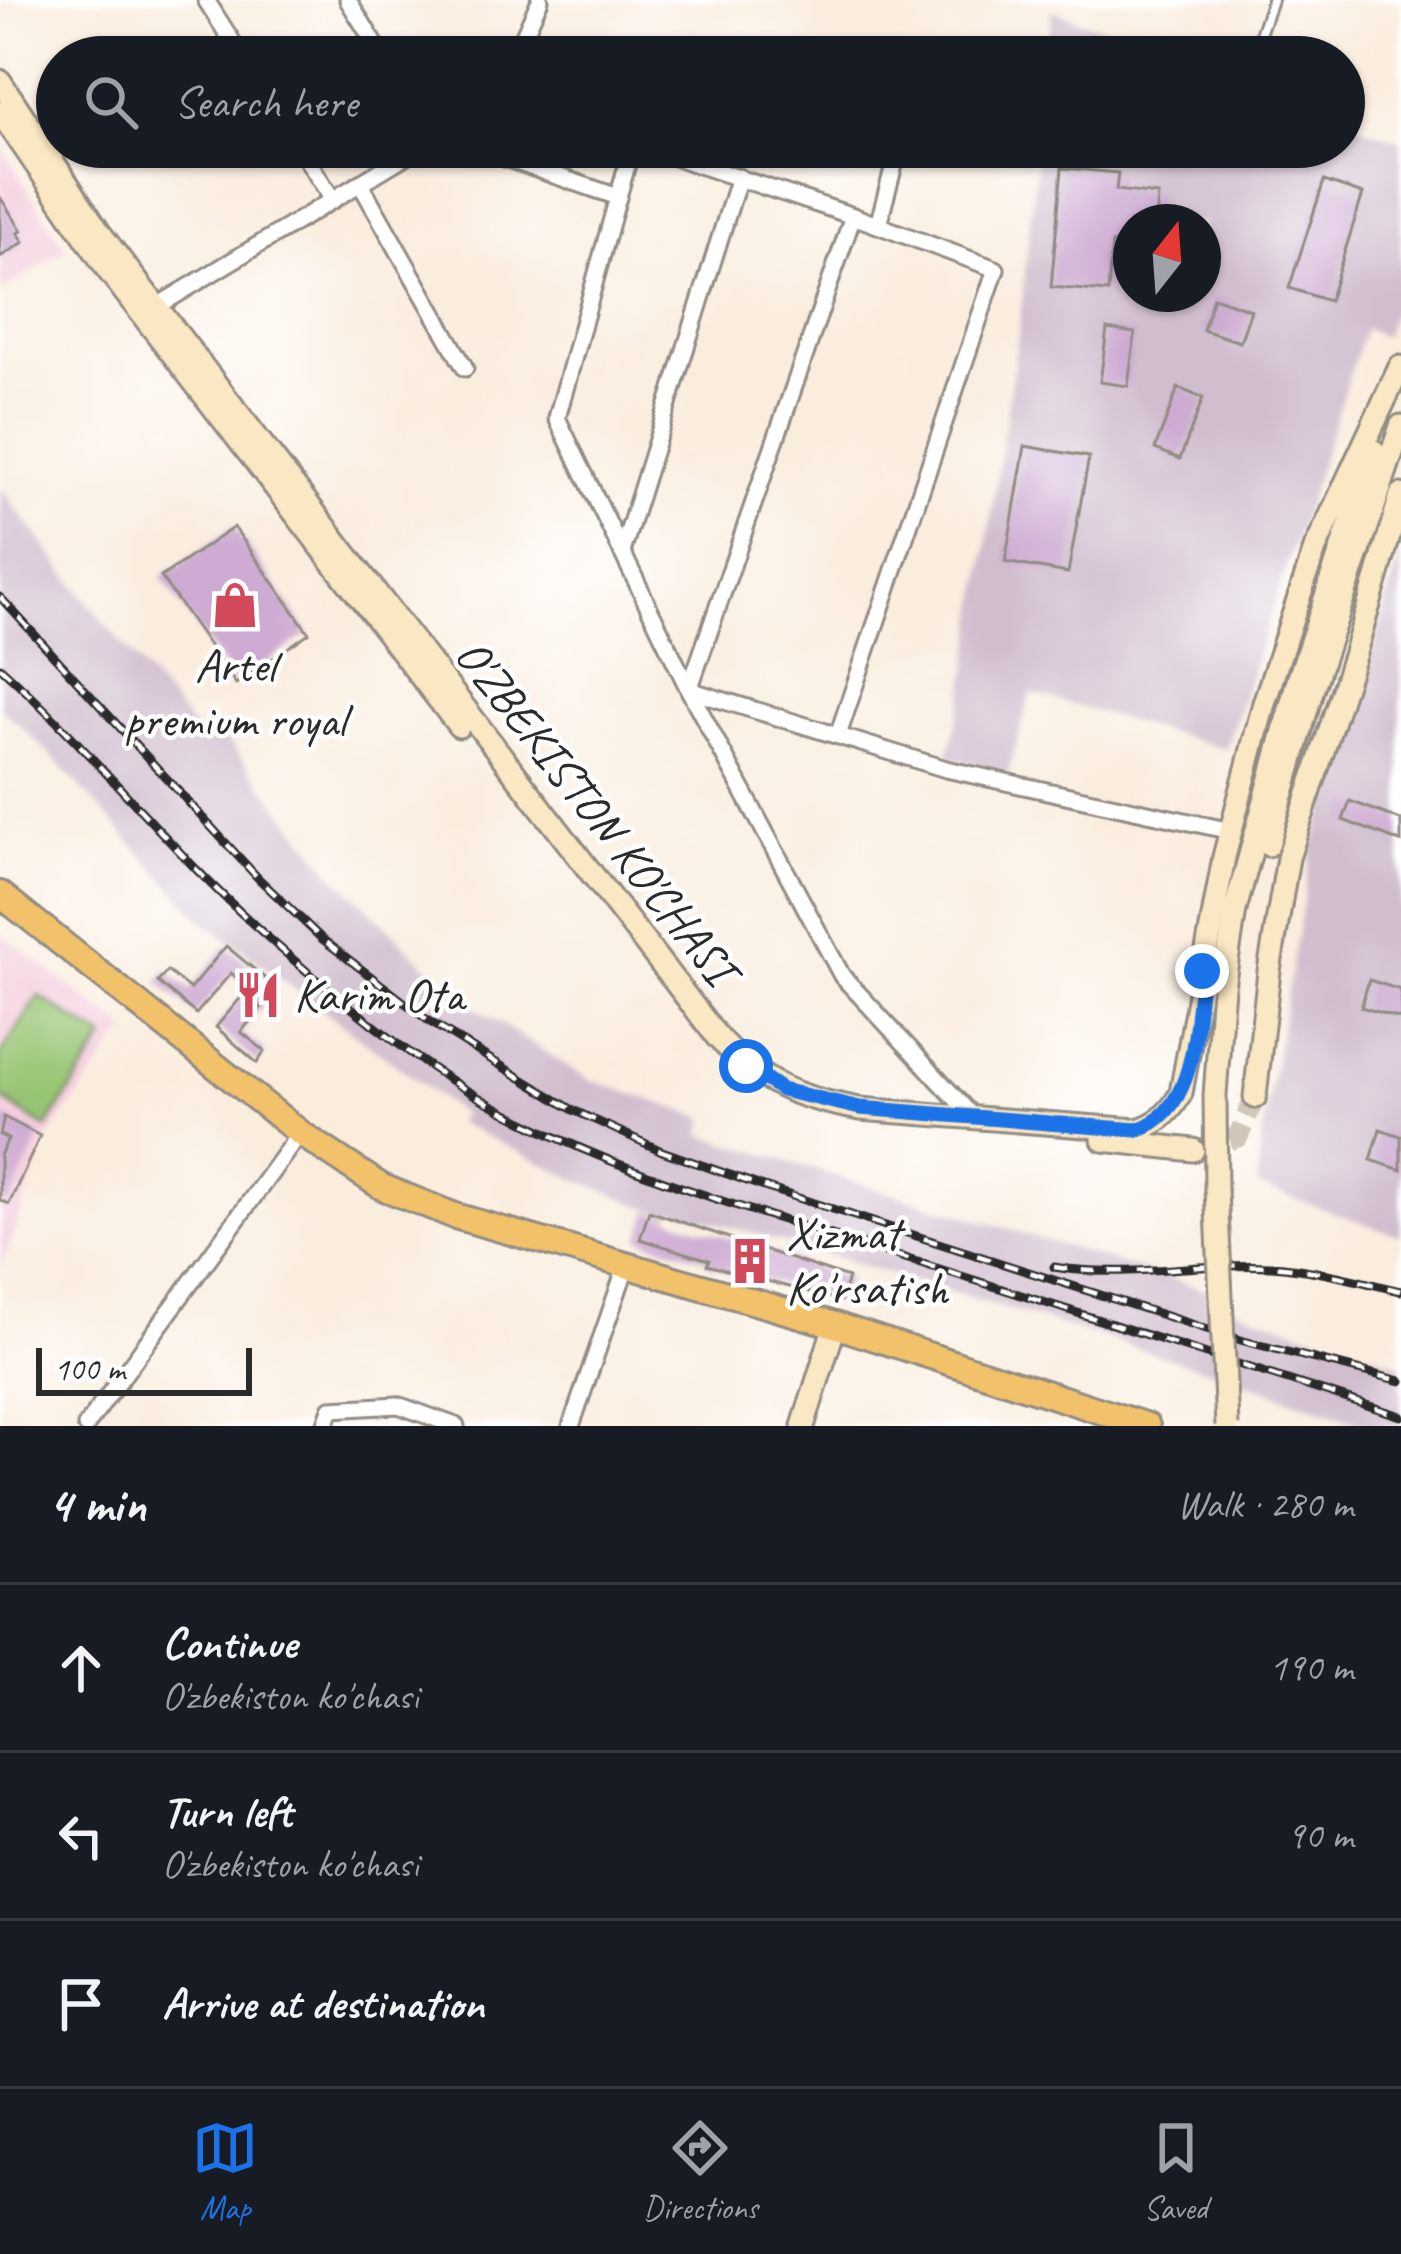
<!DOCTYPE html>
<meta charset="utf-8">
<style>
body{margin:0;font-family:Caveat,sans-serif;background:#242831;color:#f1f3f6}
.compass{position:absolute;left:1113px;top:204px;width:108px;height:108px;border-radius:50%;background:#171b24;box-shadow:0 3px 9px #0004;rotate:17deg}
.scale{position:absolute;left:36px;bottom:30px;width:216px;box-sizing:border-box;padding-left:12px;border:6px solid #2b2b2b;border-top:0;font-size:33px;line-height:42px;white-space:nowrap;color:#2b2b2b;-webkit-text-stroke:9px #fff;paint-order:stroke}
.stop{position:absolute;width:36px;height:36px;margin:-27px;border:9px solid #1a73e8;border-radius:50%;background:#fff}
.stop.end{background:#1a73e8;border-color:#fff;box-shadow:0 3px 12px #0008}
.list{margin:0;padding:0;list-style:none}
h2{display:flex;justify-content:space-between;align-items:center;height:156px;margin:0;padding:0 48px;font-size:51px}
h2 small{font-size:39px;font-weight:400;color:#9ea1a6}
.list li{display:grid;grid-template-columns:78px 1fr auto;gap:36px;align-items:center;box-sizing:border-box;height:168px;padding:0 48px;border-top:3px solid #363941}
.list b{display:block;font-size:45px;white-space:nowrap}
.list p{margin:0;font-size:39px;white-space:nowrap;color:#9ea1a6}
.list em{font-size:39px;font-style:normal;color:#9ea1a6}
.icon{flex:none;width:66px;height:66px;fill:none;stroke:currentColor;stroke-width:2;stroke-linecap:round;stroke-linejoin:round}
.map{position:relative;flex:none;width:1401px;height:1426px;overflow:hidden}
.search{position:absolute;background:#171b24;box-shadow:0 3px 9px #0004;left:36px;right:36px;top:36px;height:132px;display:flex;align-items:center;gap:30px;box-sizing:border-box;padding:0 42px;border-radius:66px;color:#9ea1a6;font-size:45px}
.sheet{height:660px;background:#171b24}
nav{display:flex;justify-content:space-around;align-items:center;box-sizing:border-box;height:168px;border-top:3px solid #363941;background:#171b24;font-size:33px;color:#9ea1a6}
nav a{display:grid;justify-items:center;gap:6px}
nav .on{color:#1a73e8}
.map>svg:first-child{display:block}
.built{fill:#f4cfde}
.industrial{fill:#d0bdce;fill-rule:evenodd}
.green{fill:#97c472;stroke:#61784e;stroke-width:3}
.building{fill:#cdabd2}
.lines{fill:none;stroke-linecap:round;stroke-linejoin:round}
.secondary-tunnel{stroke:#d1c6ba;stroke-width:21;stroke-dasharray:21 10;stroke-linecap:butt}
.lane-casing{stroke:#928c84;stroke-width:14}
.street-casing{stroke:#928c84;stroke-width:21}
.secondary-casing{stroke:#928c84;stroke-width:27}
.primary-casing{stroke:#928c84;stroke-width:30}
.lane{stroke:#fff;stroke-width:8}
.street{stroke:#fff;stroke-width:15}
.secondary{stroke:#fae7c3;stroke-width:21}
.primary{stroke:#f2c26a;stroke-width:24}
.rail-casing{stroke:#2b2b2b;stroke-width:9}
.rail{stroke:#fff;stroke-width:4.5;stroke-dasharray:14;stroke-linecap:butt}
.secondary-bridge-casing{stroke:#928c84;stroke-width:27;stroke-linecap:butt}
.secondary-bridge{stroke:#fae7c3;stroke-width:21}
.route{stroke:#1a73e8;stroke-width:15}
.labels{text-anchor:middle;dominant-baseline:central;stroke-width:9;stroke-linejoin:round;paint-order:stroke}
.poi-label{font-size:48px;fill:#2b2b2b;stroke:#fff;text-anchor:start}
.street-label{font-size:48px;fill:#2b2b2b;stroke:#fff}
</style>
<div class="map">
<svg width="1401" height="1426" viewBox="0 0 1401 1426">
<rect width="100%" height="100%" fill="#fff"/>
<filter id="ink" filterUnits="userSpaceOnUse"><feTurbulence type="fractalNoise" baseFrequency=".00833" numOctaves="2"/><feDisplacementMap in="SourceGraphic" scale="24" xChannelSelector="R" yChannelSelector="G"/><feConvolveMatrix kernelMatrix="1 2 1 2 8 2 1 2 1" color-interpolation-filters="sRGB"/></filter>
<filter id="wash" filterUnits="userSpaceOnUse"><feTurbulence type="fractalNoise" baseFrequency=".004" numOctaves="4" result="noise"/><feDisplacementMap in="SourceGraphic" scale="48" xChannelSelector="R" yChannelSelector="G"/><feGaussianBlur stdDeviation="2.7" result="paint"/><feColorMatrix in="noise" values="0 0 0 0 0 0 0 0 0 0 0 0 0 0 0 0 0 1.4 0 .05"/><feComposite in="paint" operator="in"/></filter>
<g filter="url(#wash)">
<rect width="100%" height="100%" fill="#faedde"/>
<g class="built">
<path d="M0,146L66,249L0,292Z"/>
<path d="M0,933L127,1030L47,1139L0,1271Z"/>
</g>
<g class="industrial">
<path d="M1052,10L1138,41L1178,57H1047Z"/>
<path d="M1344,120L1401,141V286L1384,337L1365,328L1226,749L1031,693L1008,774L947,757L962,703L974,633L1019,328L1038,147H1344ZM1131,222H1203V294H1131Z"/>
<path d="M0,487L102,620L201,737L216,726L331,872L461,999L590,1080L706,1118L702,1135L1217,1293L1218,1302L1401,1364V1426H1368L1209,1370L854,1263L674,1210L670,1217L573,1178L456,1122L462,1114L202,920L49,753L0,707Z"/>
<path d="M1401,554V1236L1257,1186L1260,1144L1312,851Z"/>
</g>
<path class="green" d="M39,996L105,1039L46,1128L0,1097V1055Z"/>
<g id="blocks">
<g class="building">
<path d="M1062,168L1118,173L1116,190L1158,195L1156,222H1131V244L1112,243L1108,292L1051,287Z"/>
<path d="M1324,181L1363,194L1329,301L1289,288Z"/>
<path d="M0,197L22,231L18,233L24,242L0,257Z"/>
<path d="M1213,297L1251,310L1240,342L1203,330Z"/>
<path d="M1107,329L1135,333L1128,386L1100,382Z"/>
<path d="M1178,388L1203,398L1180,459L1155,449Z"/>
<path d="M1025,446L1089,457L1068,573L1005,562Z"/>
<path d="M234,527L309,633L236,684L161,577Z"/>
<path d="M1350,801L1401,820V842L1343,820Z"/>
<path d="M226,946L277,988L241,1032L265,1051L257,1063L216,1027L249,988L231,973L196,1014L158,982L167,971L190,989Z"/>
<path d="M1369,980L1401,990V1019L1361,1007Z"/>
<path d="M4,1117L40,1136L9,1204L0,1200V1155L8,1139L0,1135Z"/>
<path d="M1380,1129L1401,1136V1170L1371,1160Z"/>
<path d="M649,1211L848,1278L841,1301L707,1265L709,1260L640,1239Z"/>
</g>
</g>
</g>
<g filter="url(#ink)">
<use href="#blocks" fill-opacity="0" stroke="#928c84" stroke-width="3"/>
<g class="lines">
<path class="secondary-tunnel" d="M1200,1149L1238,1137L1255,1097"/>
<defs>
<path id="lane" d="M1252,57L1272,0"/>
<g id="street">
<path d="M206,0L242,57"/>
<path d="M348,0L383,57"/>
<path d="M514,57L540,0"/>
<path d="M299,147L333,200"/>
<path d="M472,147L618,197L632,147"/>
<path d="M645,147L853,216"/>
<path d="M360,183L465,368"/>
<path d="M618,197L557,418L689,690L946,769L1231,831"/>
<path d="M878,225L899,147"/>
<path d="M156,307L420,147"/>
<path d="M622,552L739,177"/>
<path d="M838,735L996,269L853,216L689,690L842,976L974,1118"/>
<path d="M86,1426L300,1133"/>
<path d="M325,1426L331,1409L398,1405L456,1426"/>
<path d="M571,1426L626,1267"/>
</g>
<g id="secondary">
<path d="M0,81L99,232L718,1038C763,1085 798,1098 860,1109L1137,1130C1158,1124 1171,1112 1181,1093L1224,857L1264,703L1315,549L1400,367"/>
<path d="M0,112L108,270L459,726"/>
<path d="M1268,845L1312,691L1401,426"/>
<path d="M1255,1097L1269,971L1288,858L1354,656L1401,495"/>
<path d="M1103,1140L1193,1150"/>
<path d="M1216,1189L1215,1095L1223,987L1235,910L1296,687L1374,451"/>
<path d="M803,1426L835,1325"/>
</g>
<path id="primary" d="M0,894L300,1133L382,1187L455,1216L835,1325L1147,1426"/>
</defs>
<use href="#lane" class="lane-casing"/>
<use href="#street" class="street-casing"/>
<use href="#secondary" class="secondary-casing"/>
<use href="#primary" class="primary-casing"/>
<use href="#lane" class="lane"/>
<use href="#street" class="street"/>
<use href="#secondary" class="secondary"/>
<use href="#primary" class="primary"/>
<defs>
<g id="rail">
<path d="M0,597L258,878L321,938L430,1022L573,1110L662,1151L764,1187L1244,1341L1401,1381"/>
<path d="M0,667C70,730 130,801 196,869C260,934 335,997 409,1052C549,1155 719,1200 883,1251C1055,1306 1228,1361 1401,1416"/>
<path d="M1054,1267C1126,1279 1198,1262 1271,1266C1315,1269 1358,1281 1401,1291"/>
</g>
</defs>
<use href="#rail" class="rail-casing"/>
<use href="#rail" class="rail"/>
<defs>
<path id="secondary-bridge" d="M1216,1189L1227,1426"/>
</defs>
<use href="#secondary-bridge" class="secondary-bridge-casing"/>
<use href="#secondary-bridge" class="secondary-bridge"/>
</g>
</g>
<g class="lines" filter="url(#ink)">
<path class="route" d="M746,1066L782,1090L860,1108L1137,1130C1198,1110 1195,1025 1202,971"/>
</g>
<defs>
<symbol id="shop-bare" viewBox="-9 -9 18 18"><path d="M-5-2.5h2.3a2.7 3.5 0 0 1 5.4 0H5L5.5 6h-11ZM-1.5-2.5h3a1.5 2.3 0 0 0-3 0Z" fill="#d1495b" stroke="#fff" stroke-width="2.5" paint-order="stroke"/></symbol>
<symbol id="restaurant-bare" viewBox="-9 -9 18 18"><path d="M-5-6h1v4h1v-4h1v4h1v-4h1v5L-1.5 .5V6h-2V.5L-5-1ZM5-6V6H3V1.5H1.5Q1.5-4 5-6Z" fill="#d1495b" stroke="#fff" stroke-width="2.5" paint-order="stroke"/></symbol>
<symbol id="building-bare" viewBox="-9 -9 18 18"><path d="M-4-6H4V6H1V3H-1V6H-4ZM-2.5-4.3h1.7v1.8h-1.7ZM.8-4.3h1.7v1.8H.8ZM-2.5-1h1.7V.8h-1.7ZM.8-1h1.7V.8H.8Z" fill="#d1495b" stroke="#fff" stroke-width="2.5" paint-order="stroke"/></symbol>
</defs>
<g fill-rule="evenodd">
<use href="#shop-bare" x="202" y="572" width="66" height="66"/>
<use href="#restaurant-bare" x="225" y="962" width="66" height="66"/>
<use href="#building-bare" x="717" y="1228" width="66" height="66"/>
</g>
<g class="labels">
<g class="poi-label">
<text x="235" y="665" text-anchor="middle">Artel<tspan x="235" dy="55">premium royal</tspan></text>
<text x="294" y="995">Karim Ota</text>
<text x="786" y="1233">Xizmat<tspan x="786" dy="55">Ko'rsatish</tspan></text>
</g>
<g class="street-label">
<text transform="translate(596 811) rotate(52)">O'ZBEKISTON KO'CHASI</text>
</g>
</g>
</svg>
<svg class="compass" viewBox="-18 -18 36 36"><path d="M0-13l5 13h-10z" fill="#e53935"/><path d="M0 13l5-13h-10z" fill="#9ea1a6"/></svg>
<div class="scale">100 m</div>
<div class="stop" style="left:746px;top:1066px"></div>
<div class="stop end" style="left:1202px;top:971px"></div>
<div class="search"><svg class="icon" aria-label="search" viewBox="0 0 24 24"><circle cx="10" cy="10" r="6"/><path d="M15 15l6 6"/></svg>Search here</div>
</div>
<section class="sheet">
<h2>4 min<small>Walk · 280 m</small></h2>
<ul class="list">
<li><svg class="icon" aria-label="ahead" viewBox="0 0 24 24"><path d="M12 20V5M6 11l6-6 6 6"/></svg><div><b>Continue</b><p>O'zbekiston ko'chasi</p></div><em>190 m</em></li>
<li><svg class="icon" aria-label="left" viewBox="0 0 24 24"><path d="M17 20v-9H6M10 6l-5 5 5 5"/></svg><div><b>Turn left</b><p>O'zbekiston ko'chasi</p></div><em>90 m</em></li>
<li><svg class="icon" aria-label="arrive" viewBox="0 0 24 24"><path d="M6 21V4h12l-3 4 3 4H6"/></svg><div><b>Arrive at destination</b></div></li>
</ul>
</section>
<nav>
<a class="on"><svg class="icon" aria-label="map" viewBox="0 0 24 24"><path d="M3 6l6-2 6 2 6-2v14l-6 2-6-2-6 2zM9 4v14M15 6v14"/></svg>Map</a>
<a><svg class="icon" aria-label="directions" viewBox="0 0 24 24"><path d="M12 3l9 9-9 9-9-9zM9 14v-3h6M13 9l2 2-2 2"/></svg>Directions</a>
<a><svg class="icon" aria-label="saved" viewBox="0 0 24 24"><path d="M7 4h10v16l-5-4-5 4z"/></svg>Saved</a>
</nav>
